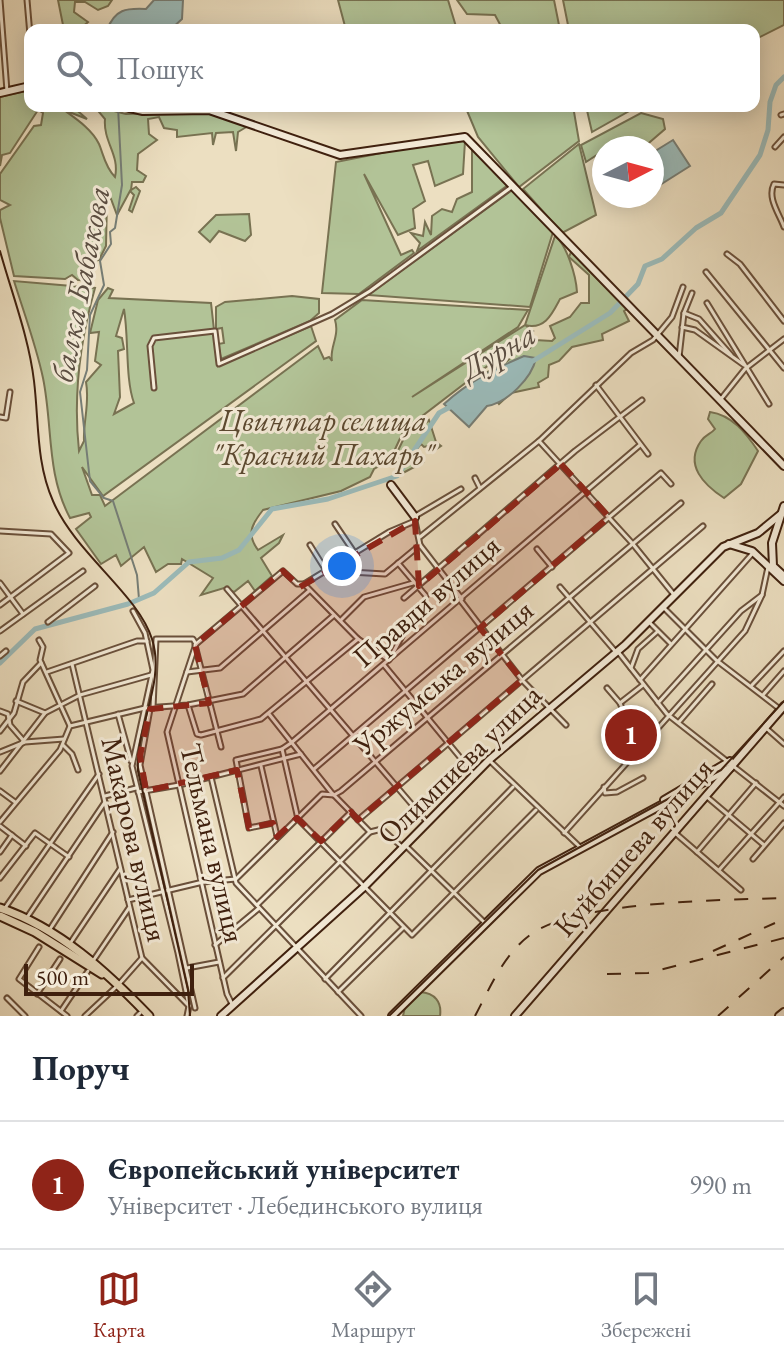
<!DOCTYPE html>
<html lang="uk">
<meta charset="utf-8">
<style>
body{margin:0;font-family:"EB Garamond",serif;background:#f6f6f7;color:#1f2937}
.compass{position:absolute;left:592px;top:136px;width:72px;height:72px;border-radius:50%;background:#fff;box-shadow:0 4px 20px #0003;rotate:84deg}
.scale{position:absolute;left:24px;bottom:20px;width:170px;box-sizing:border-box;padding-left:8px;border:4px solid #3f200e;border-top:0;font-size:22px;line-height:28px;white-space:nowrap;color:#3f200e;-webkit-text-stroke:6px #f3ead7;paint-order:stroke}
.you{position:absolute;left:342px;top:566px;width:28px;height:28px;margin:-20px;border:6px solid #fff;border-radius:50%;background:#1a73e8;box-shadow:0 0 0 12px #1a73e833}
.badge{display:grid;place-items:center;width:52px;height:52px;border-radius:50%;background:#8f2418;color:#fff;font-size:26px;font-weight:700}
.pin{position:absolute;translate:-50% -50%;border:4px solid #fff;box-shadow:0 2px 8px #0006}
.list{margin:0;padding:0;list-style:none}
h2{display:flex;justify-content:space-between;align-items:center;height:104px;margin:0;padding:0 32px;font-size:34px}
h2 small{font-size:26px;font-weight:400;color:#747a83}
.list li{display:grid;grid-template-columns:52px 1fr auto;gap:24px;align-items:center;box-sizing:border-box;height:128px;padding:0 32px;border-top:2px solid #e0e1e3}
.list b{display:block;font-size:30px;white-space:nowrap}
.list p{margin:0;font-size:26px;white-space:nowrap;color:#747a83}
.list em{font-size:26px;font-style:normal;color:#747a83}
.icon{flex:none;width:44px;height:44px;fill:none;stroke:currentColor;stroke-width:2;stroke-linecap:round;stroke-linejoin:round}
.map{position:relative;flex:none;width:784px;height:1016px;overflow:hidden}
.search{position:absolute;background:#fff;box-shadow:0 4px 20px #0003;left:24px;right:24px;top:24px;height:88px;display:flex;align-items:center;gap:20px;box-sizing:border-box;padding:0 28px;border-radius:16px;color:#747a83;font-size:30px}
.sheet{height:232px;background:#fff}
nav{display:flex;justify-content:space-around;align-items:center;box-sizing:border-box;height:112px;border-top:2px solid #e0e1e3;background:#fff;font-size:22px;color:#747a83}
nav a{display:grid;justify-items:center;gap:4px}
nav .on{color:#8f2418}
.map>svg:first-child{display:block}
.green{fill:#b2c397;stroke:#787252;stroke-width:2;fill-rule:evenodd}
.water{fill:#9bbbba;stroke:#767d75;stroke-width:2}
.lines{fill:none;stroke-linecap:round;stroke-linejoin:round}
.stream{stroke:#767d75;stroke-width:2}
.river{stroke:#9bbbba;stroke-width:5}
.street-casing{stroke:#6a503b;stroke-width:7}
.secondary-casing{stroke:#3f200e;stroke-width:10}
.primary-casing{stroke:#3f200e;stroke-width:11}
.street{stroke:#f3ead7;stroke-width:3}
.secondary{stroke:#f3ead7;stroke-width:6}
.primary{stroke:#ecdfc1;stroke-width:7}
.tram{stroke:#3f200e;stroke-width:2}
.rail{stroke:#3f200e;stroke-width:2;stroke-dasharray:14 14;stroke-linecap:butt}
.marked{fill:#8f2418;fill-opacity:0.2;stroke:#8f2418;stroke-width:6;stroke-dasharray:16 10;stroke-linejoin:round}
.labels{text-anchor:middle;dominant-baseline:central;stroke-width:6;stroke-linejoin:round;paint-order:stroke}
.park-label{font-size:30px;font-style:italic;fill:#5c4930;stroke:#f3ead7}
.street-label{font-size:30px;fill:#3f200e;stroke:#f3ead7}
.water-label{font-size:32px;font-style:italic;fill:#5b4e42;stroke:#f3ead7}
</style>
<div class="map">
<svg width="784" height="1016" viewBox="0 0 784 1016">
<rect width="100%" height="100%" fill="#ecdfc1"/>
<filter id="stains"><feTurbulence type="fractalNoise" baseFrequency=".0025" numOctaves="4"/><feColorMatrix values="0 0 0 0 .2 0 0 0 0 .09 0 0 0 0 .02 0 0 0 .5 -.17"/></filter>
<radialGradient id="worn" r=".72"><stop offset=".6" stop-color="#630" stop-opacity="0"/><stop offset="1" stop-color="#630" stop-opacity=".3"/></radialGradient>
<g class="green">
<path d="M58,0H112L108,6L98,10L85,2H75L74,12L88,22L79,30H64Z"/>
<path d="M338,0H448L457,30H346Z"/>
<path d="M457,0H554L560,30H503L495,15L467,14Z"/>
<path d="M563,0H784V25L754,40V30H569Z"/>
<path d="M30,90V106H72L87,119L64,110C75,118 92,129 99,144C103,153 105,167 115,177C120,155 103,142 105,119L94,106L126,114L208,111L248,126L238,132L236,151L233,132L216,133L213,145L212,133L177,137V130L164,128L159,117L148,119L149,134L157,140L138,154L137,170L146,176L143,182H132L131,190L136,187L140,191L132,212L129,210L134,195L130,191L117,215L111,199L107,200L106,246L99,260L87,261L84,269L90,276L87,265L93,266V281L78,280L72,275L65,279L14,276L0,218V210L10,205L0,200V174L34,126L41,125L43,113L38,110L10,153L2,155L0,166V97Z"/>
<path d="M465,106H573L579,141L519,187L478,137Z"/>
<path d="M586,106H638L592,132Z"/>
<path d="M641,113L663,119L665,129L643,148H629L623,138L586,162L581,145Z"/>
<path d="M457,138L465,141L463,174L435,186L428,161L413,165L425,201L413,209L415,228L398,235L364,174L401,255L412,250L414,253L359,294L322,293L336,162Z"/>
<path d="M579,144L596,215L562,233L523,189Z"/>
<path d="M472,146L508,185L417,251L420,243L411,233L423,236L425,222L431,235L432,216L442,209L452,212L457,199L472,192Z"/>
<path d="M512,190L553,232L530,307L368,295Z"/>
<path d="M249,214L251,235L245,241L219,231L210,242L199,232L216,215Z"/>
<path d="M555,236C567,245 576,276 577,292L560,299C552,314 545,330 525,325L533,331L404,430L390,460L374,469L370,477L341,491L263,510C252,524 246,534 258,550L283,535L279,543L261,558L272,576L255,591L248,581L234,592L224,588L201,595L213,578L182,559L181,564H168L156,572L144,547L121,566L116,555L101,564L76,529L91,517L89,513L70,518C46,473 53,427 43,378C36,345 24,313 14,281L95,288C80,341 73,396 79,451L84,441C83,422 90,403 86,382L101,365L95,361L99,332L90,333L98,300L108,288L113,290L109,298L211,303L218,366L311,326L316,341L103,496L82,467L92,495H100L105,506L318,346L324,359L329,357L332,361C329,348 340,336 335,320L362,300L528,310L518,327L412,397L525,325ZM124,309C129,339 125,378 134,403L114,414L120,397L118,351L124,349L122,338L116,336Z"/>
<path d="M571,252L627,309L624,311L629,321L602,334L603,340L572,347L559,361L549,365L548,377L538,383L539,387L511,393L499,404L478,376C492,370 508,364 518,350L530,348L535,340L552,341L555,338L550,326L570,317L581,303H589V275L569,257Z"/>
<path d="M292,296L319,299V313L310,321L221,359L218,344L224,343L222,328L216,329V307L225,302Z"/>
<path d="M710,412C732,415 746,433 758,451L741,484L724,498C704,485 684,465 701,441C705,435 711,434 715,429L708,419Z"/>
<path d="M429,420L436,442L441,446L435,450L432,445L424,447L421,444L409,458L410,461L422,463L401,474L397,471L399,466L391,465L404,438L416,426L419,429Z"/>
<path d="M420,992C435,993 442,1002 440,1016H403L405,1007Z"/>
</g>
<g class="water">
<path d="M154,0H183L182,19L170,30H107C115,9 126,8 146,9Z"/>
<path d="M673,140L690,166L652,190V153Z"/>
<path d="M524,356L536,358C532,378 507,403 487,406L469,427L444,404C468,382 494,369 524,356Z"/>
</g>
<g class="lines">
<path class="stream" d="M118,107L122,185L115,228L110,232L111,244L100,261L104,285L90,315L87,370L80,392L90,481L104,498L113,501L137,575L139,599"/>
<g class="river">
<path d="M533,361L610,313L638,284L645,266L662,259L696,228L721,213L760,155L768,130L770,102L776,85L784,77"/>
<path d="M0,663L35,629L128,604L154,593L189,562L222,558L239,550L272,509L328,499L397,476L439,413L450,407"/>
</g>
<defs>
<g id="street">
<path d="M0,0L7,91"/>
<path d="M27,0L30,35"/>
<path d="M781,115L784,114"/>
<path d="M775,147L784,137"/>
<path d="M784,185L774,184C767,198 779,213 784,227"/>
<path d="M727,254L740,264L784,321"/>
<path d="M706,272L784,368"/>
<path d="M707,303L769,404"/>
<path d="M684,313L699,319L731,355"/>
<path d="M682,327L695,330L744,365"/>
<path d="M679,357L684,313L692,293"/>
<path d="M596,385L648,454"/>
<path d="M154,388L150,346L154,338L215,331L219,364L332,314L370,291L513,186"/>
<path d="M721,399L745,369L784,339"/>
<path d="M0,417L6,418L10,392"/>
<path d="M539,441L632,543L675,596"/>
<path d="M475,478L480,488"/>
<path d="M415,521L420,545L462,599"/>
<path d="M335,524L354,552"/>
<path d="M0,531L51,534L69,553L0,605"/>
<path d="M420,537L539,441L631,353L653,340L672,317L683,287"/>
<path d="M310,545L325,569"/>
<path d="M537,549L552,567"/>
<path d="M343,559L350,572L385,574L420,545"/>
<path d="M398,563L426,596"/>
<path d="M0,583L23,614"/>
<path d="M304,584L389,532L415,521L417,515L461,489"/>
<path d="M560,587L615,651"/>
<path d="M227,589L427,822"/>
<path d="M404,598L575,451L642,400"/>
<path d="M461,601L522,680L566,725"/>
<path d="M664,608L716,660L781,710"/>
<path d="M133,611L145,633L153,670L132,766L178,953L189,1006L187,1016"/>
<path d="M341,620L364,597L413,583"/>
<path d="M48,622L95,586"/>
<path d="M649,622L671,644"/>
<path d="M0,631L83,571"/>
<path d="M39,640L43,647L40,660L70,726"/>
<path d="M196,644L167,732L227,994L233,1006"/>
<path d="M195,645L221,747"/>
<path d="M619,653L667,714L784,806"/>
<path d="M0,656L6,651"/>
<path d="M72,664L142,958L189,1006"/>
<path d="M384,665L473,773"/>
<path d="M631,668L638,649L657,632"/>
<path d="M47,672L137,641H147"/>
<path d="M187,672L220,668L309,591"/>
<path d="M640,680L752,554"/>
<path d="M752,685L784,651"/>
<path d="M607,688L620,703"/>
<path d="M763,695L784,671"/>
<path d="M16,701L45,713"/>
<path d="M658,703L741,611L762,595L768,567"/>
<path d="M188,705L197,734L201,735L261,719L358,639"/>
<path d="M153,708L156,639H193L196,644L283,571L297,584H304L358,639L389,660L412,618"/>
<path d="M150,709L140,765L195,1008"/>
<path d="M0,711L8,714L10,725L23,740"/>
<path d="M118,714L131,761"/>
<path d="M269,714L331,792L370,832"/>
<path d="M679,722L712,684"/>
<path d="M766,728L784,744"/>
<path d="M614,730L626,718L620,703L643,685"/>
<path d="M0,731L14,713L23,682L41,663"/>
<path d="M63,745L72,754L78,770"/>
<path d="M282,749L298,819L412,935L536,810"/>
<path d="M0,752L25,742L64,739"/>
<path d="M489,760L581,848"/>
<path d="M261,766L277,836"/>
<path d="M314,769L661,473L671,484"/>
<path d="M0,771L45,713L80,695L151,675"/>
<path d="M211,777L236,883L361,1016"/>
<path d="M604,787L605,793L617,792L643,778"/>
<path d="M0,791L15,802"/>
<path d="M138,792L179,785L301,754"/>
<path d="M105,796L136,788"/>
<path d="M706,796L764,845"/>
<path d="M358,820L703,526"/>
<path d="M0,822L60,750L70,726L145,708L188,705L243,694L333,616"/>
<path d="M273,823L249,828L236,760L282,749L291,743L640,445"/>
<path d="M0,826L26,846"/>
<path d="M674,832L741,890"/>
<path d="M564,833L745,631L762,595"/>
<path d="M405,845L485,923"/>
<path d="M0,852L12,835"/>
<path d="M697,852L756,783"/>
<path d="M753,859L784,823"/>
<path d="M719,870L784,797"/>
<path d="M0,878L35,833L69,857"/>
<path d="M128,900L203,882L236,879L322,794L334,795L341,791L681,503"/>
<path d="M257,905L351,812"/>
<path d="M5,908L99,774"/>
<path d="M28,916L105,802"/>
<path d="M50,929L113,832"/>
<path d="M71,942L120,869"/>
<path d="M215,945L258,909"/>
<path d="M39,947L19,979L67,1016"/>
<path d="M93,961L129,908"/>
<path d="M187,968L219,962"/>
<path d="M223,978L370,832L382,829L402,847"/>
<path d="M325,979L513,787"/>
<path d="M119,984L142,958"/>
<path d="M338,992L403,928"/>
<path d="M37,994L60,959"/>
<path d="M7,998L25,1016"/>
<path d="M61,1011L88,971"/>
<path d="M85,1016L116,987"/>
<path d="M137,1016L140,1013"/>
</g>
<g id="secondary">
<path d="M0,93L30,86"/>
<path d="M121,106L143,111L209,110L340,155L465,137L784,466"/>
<path d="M391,485L415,517"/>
<path d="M784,506L772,543L773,566L784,576"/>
<path d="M729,544L752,551L784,581"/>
<path d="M664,800L730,761"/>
<path d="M221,1016L364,887L489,760L625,645L723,547L758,533L781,514"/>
<path d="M392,1016L539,871L730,768"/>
<path d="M515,1016L784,706"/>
<path d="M779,1016L784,1012"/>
</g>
<g id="primary">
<path d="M0,908C59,928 107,972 149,1016"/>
<path d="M0,916L35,932L102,974"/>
</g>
</defs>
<use href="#street" class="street-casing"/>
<use href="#secondary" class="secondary-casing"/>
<use href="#primary" class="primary-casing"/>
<use href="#street" class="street"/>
<use href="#secondary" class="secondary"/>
<use href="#primary" class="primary"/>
<g class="tram">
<path d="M0,251C12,294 29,338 34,381C39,422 36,463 53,501C75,553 138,594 152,639C166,683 135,727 138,771L188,990L190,1016"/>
<path d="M389,1016L538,870L721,770L784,701"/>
</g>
<g class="rail">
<path d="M713,951L775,923"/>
<path d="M607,974L648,973L784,938"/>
<path d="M475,1016C490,988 503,955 530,935C574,901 725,900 784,898"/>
<path d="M718,1016L784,957"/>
</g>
</g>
<path class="marked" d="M561,464L609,517L480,628L522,680L358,820L351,812L321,841L297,818L277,837L273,823L249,828L237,770L146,791L140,756L150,709L209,703L195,645L283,571L300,587L415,521L419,586Z"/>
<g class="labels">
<g class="park-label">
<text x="323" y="420">Цвинтар селища<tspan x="323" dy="34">"Красний Пахарь"</tspan></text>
</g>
<g class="street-label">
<text transform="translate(426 601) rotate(-41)">Правди вулиця</text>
<text transform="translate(443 677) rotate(-40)">Уржумська вулиця</text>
<text transform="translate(459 764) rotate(-44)">Олимпиева улица</text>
<text transform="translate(135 839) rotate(77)">Макарова вулиця</text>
<text transform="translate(213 843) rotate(77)">Тельмана вулиця</text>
<text transform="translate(633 847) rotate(-49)">Куйбишева вулиця</text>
</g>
<g class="water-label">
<text transform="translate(80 284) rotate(-79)">балка Бабакова</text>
<text transform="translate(498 351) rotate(-30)">Дурна</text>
</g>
</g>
<rect width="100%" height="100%" filter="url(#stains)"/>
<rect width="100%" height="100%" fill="url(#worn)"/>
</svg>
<svg class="compass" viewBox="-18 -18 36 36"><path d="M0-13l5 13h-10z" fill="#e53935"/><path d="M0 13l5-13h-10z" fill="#747a83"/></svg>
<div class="scale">500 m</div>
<div class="you"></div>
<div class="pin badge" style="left:631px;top:735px">1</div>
<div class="search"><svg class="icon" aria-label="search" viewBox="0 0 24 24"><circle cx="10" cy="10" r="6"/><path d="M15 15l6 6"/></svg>Пошук</div>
</div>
<section class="sheet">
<h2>Поруч<small></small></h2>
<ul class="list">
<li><span class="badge">1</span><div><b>Європейський університет</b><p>Університет · Лебединського вулиця</p></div><em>990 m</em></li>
</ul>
</section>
<nav>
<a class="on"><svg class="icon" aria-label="map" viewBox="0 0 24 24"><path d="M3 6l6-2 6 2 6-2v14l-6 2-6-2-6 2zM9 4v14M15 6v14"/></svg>Карта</a>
<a><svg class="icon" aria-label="directions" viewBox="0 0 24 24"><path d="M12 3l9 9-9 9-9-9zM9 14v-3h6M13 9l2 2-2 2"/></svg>Маршрут</a>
<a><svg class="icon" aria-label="saved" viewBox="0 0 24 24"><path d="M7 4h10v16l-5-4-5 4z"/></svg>Збережені</a>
</nav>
